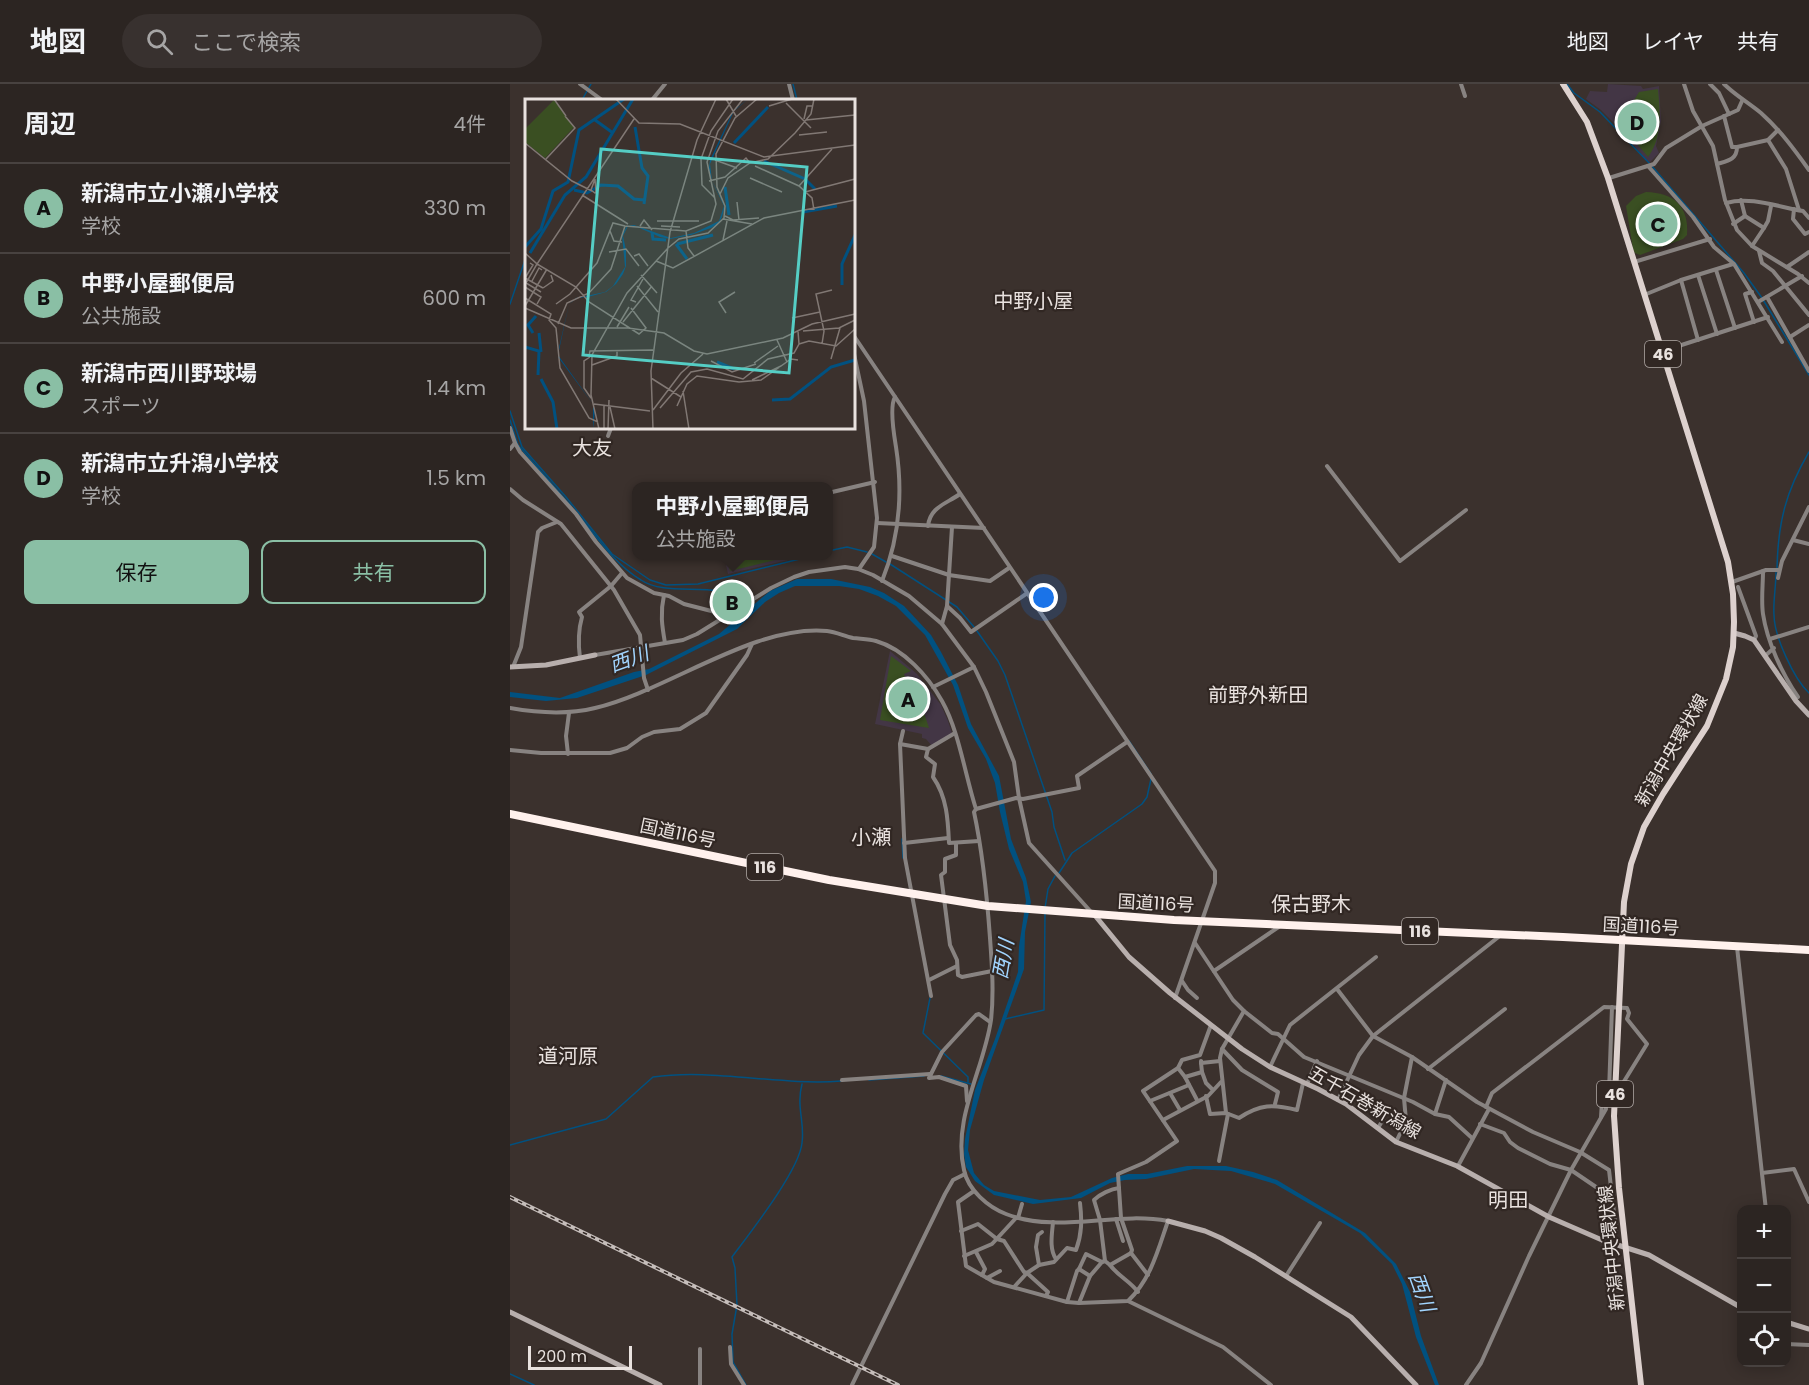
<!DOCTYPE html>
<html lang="ja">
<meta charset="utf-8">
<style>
body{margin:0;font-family:Poppins,"Noto Sans JP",sans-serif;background:#38312f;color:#f1f3f6}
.controls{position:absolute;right:18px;bottom:18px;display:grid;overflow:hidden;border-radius:12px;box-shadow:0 3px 15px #0003}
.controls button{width:54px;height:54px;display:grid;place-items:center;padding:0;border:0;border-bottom:2px solid #484240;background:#2c2522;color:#f1f3f6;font:30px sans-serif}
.scale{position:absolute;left:18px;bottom:15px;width:104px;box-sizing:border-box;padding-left:6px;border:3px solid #e9e2df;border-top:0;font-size:16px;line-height:21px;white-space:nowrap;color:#e9e2df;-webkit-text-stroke:4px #312723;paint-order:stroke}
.you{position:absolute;left:534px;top:514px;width:21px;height:21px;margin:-15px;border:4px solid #fff;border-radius:50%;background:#1a73e8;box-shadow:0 0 0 9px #1a73e833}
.badge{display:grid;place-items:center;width:39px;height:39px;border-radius:50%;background:#8abfa5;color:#111;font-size:20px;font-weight:700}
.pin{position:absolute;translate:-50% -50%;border:3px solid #fff;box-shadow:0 2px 6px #0006}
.popup{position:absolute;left:122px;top:398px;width:201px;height:78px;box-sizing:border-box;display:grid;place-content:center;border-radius:12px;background:#2c2522;filter:drop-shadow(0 2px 4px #0005);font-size:20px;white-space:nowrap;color:#a6a5a5}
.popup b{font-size:22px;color:#f1f3f6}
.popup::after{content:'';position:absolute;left:50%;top:100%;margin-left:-12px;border:12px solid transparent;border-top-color:#2c2522}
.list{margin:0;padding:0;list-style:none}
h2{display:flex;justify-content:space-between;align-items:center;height:78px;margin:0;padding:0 24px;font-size:26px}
h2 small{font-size:20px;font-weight:400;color:#a6a5a5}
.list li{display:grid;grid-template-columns:39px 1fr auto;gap:18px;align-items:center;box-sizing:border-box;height:90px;padding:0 24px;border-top:2px solid #484240}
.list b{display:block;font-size:22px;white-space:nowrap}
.list p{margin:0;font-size:20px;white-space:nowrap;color:#a6a5a5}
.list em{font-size:20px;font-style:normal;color:#a6a5a5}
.actions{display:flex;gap:12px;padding:18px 24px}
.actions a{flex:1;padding:14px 0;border:2px solid #8abfa5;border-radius:12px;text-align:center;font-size:21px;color:#8abfa5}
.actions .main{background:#8abfa5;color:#111}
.icon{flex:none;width:33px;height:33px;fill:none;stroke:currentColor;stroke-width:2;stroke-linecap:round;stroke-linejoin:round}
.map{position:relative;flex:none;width:1299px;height:1301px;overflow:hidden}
header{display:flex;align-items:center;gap:36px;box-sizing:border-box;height:84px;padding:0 30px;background:#2c2522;border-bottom:2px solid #484240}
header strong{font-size:28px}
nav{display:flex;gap:33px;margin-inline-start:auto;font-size:21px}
.search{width:420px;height:54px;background:#38312f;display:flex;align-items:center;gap:15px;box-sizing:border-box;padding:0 21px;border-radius:33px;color:#a6a5a5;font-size:22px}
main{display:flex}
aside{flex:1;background:#2c2522}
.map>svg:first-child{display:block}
.education{fill:#433645}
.green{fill:#3a4f22}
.water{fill:#015180}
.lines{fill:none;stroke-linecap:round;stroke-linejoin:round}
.stream{stroke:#015180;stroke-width:1.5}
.street{stroke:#888381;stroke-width:4}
.secondary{stroke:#b8afad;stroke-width:5}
.primary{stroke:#ddd1ce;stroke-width:6}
.highway{stroke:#fff1ed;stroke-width:8}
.rail-casing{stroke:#c5bdba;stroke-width:4}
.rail{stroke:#312723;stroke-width:1.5;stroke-dasharray:4.5;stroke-linecap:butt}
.labels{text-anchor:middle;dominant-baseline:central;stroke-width:4.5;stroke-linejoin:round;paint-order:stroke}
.shield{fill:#312723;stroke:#b2aaa7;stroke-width:1.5}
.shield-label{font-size:16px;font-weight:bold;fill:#e9e2df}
.street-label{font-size:18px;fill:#e9e2df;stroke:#312723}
.neighbourhood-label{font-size:20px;fill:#e9e2df;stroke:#312723}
.water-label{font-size:20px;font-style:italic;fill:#a1d4fe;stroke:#312723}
.inset-river{fill:none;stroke:#015180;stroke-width:3}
.inset-road{fill:none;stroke:#817874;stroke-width:1.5}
.view{fill:#55cec5;fill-opacity:0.15;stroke:#55cec5;stroke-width:3}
.inset-edge{fill:none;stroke:#e9e2df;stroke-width:3}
</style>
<header>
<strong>地図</strong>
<div class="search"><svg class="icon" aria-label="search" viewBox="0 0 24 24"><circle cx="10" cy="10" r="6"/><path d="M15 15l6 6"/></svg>ここで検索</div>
<nav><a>地図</a><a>レイヤ</a><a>共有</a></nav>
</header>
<main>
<aside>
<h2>周辺<small>4件</small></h2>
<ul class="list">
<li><span class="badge">A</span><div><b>新潟市立小瀬小学校</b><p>学校</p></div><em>330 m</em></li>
<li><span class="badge">B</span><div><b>中野小屋郵便局</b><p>公共施設</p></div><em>600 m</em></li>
<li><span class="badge">C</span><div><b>新潟市西川野球場</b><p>スポーツ</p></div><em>1.4 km</em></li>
<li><span class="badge">D</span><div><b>新潟市立升潟小学校</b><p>学校</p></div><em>1.5 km</em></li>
</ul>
<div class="actions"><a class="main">保存</a><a>共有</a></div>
</aside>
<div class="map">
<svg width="1299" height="1301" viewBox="0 0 1299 1301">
<rect width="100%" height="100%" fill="#3b312d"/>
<g class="education">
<path d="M1098,0L1131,2L1133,5L1149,2L1151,37L1146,62L1149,69L1139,79L1105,40L1091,26L1076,15L1080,7L1097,8Z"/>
<path d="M214,472H295L218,490Z"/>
<path d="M380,567L407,590L431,621L438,637L442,649L422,662L416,655L412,654V650L365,640Z"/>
</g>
<g class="green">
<path d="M1148,5C1150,28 1153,53 1138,73L1118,49L1120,23L1129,8Z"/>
<path d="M1136,108C1164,109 1179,122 1177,151L1173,155L1130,171L1125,169L1123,165L1116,122L1126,112Z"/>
<path d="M216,472H264L265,476L220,487Z"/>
<path d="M381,572L401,587L394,590L401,609L395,611L402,630L413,626L419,644L370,636Z"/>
</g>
<path class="water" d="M287,495H321L360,503L374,509L394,522L421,551L431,568L448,601L461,640L489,692L501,755L516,794L521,818L515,848L514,885L474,996L460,1046L458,1066L464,1089L474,1101L484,1107L530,1116L561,1113L602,1094L618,1090H637L677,1082H716L743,1088L767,1096L855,1149L886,1180L900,1208L911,1252L929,1301H925L906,1253L892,1200L882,1180L850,1149L765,1100L721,1087L684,1085L636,1095L615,1096L600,1099L571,1114L523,1120L484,1111L465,1097L456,1083L454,1070L455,1055L465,1006L485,955L508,888L509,862L516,817L513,798L499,765L490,728L485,699L476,675L458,644L443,601L415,551L386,522L368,512L349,505L329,502H285L269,509L255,518L227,545L136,591L67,614L36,617L0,613V608L50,614L124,588L139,585L209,550L260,507Z"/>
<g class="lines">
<g class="stream">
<path d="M283,0L287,16"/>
<path d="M1057,0L1064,9L1090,28L1141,81L1234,189L1252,214L1299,291"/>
<path d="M72,16L81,0"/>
<path d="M0,220L16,173"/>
<path d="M0,327L12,363L56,413L102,470L140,496L156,501L188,500L302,472"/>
<path d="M0,336L8,361L61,422"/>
<path d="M70,433C89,456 105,480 131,496C159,515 210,494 233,519"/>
<path d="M318,467L337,463L357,468"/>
<path d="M362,470L376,478"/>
<path d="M380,480L447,523L464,543"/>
<path d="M1267,484C1268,438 1276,407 1299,368"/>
<path d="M1266,488C1266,503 1263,517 1264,531C1264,552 1284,595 1299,609"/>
<path d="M467,547L488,577L495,591L542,728L544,743L555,776"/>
<path d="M619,657L641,690"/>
<path d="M392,755L393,774"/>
<path d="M549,789L562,769L632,720L637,713L641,695"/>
<path d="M535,824L538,805L545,792"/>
<path d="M420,914L413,949L458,993V998"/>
<path d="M495,935L534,926L535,829"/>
<path d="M431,992L461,1000"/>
<path d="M359,996L414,992"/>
<path d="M0,1061L96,1035L143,993C203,984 269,1002 331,997"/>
<path d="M0,1290L24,1301"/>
<path d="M236,1301L223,1278L222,1250L227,1221L225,1184L222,1173C239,1150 289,1087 292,1059C295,1038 286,1023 292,1000"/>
</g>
<g class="street">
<path d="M70,0L92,16"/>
<path d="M279,0L283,16"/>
<path d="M951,0L955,12"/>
<path d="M1174,0L1183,27L1203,62L1215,116L1227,146L1242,162L1288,190L1299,199"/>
<path d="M1200,0L1209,9L1219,30"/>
<path d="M1214,0C1225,11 1239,19 1251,29C1270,46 1284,65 1299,86"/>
<path d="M142,16L155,0"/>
<path d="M1214,32L1222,63H1227"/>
<path d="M1258,56L1276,85L1289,126"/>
<path d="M1207,80C1217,77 1227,76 1227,63L1258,56L1268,46"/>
<path d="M1138,82L1183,133L1204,163L1224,180L1272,258"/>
<path d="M1099,94L1144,80L1156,64L1192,42L1228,26L1232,17"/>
<path d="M1231,116L1235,132"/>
<path d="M1216,119C1241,112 1268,123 1293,127L1299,134"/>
<path d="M1284,125L1283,135L1295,150L1299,148"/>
<path d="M1223,140L1235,132L1254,144L1242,162"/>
<path d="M1254,144L1258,137L1261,122"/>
<path d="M1249,167L1252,179L1263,187L1299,231"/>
<path d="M1124,178L1200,155"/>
<path d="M1277,183L1299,168"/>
<path d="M1206,186L1225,244"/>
<path d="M1188,191L1207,250"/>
<path d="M1171,196L1188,256"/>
<path d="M1242,208L1235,210L1244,238"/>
<path d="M1134,211L1171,196L1223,180"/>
<path d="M1257,213L1299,287"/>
<path d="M1248,218L1292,192"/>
<path d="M344,252L705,787V799L665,914"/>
<path d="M1280,253L1299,241"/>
<path d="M1153,267L1258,233"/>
<path d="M344,270L354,317L367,434L364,463L349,485"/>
<path d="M0,344L5,359L10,368L66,430L86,458L117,494L144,509L159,512L174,520L217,531"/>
<path d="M98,352L101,344"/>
<path d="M0,365L5,359"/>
<path d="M817,382L890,477L956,426"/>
<path d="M0,405L13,416L51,440L104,506L130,551L134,594L138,606"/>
<path d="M318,409L365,398"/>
<path d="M367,439L474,444"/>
<path d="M418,442C420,423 436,420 450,410"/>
<path d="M1283,456L1299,460"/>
<path d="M382,472L439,491L480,497L499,484"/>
<path d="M1253,487C1253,501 1251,516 1253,530C1257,557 1272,590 1288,613"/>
<path d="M1268,494L1272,477L1299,423"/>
<path d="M372,497C389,455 393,408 386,363C384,351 379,323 385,313"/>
<path d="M1222,498L1256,486H1269"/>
<path d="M1228,503L1246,552L1244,556"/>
<path d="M154,511C150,529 152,542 155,559"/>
<path d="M437,522L450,534L461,548L516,510"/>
<path d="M432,540L437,522L442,443"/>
<path d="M1260,555L1299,543"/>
<path d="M85,571L173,556L187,550L261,504L284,493L299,488L335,483L348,485L363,491L399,512L432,540L464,583L476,608L504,678L509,714L519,759L582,829"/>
<path d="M1256,571L1264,564"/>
<path d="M70,574C68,559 68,547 72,533L69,528L101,502L112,489"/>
<path d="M3,583L11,563L28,448L32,444L47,438"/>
<path d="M423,603L464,583"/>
<path d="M0,624C28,629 57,631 85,624C157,607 244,540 317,547C326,548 334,552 343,554C351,555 359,555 366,557C394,565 418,592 432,617C449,647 455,691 466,725L464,728C473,770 477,812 480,854C482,881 484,909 481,936C474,985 442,1035 454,1086C458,1106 478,1123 496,1130C548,1150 605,1127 658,1137C648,1166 641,1195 618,1217L569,1219L557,1218L484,1198L456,1182L448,1118L464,1107"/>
<path d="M393,647L390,660L395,774L421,912"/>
<path d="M390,660L418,665L445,649"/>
<path d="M418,665L416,673L425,680L423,693C437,713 438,736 439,759L469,757"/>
<path d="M0,666L31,669H100L117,664L132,653L144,648L170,645L196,629L237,571L242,560"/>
<path d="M58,670L56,652L59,629"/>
<path d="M466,725L506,714L513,715L569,704L567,692L617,658"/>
<path d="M394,759L438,754"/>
<path d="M446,760V771L435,775V788L431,791L440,861L447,876L448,891L452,893L482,887"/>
<path d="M685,859L723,916L734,927L762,949L768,950L794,973L903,1018L925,1030L936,996"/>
<path d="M1227,863L1256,1126"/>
<path d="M704,887L770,842"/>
<path d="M419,896L447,882"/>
<path d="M672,897L678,906L687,914"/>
<path d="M827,905L863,952L902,973L967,1018L1023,1048L1070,1068L1099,1086L1106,1146L1096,1148L1092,1156"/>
<path d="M712,965L732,986L768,1008L765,1020"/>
<path d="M691,977V979L710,977"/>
<path d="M760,983L780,941L866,873"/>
<path d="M668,984L675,993"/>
<path d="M918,985L995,925"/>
<path d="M692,988L696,999L702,1005"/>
<path d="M332,996L420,990"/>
<path d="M797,1000L807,977"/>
<path d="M660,1009L670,1026"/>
<path d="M696,1012L700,1030L716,1029L729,1034C750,1020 763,1020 787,1026L793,999"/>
<path d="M687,1016L675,993L692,988L691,979"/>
<path d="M828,1016L849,971L863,952L991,851"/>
<path d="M457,1017L456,1002L429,993L419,994L432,968L466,931L469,930L480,938"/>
<path d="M640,1017L679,1001"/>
<path d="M716,1029L710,974L712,965L734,927"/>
<path d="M925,1030L939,1033L962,1054"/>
<path d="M1091,1033L1092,1017L1099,1008L1102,923"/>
<path d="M653,1036L698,1012L711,998"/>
<path d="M970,1040L994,1049L1000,1058L1008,1064L1040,1080L1061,1086L1089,1105L1101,1104"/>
<path d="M868,1044L874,1034"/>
<path d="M886,1058L896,1037L894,1014L902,973"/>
<path d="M709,1077L718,1030"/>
<path d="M948,1082L979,1025"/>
<path d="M1252,1089L1284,1085L1299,1118"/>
<path d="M508,1134L512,1120"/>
<path d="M606,1135L613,1157"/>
<path d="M543,1138C542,1150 539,1165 546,1175"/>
<path d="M451,1147L468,1140L487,1155L494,1157L514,1188L517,1189L538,1208L536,1212"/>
<path d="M466,1168L475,1185L472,1191"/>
<path d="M621,1169L600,1181C608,1192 620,1197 628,1208"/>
<path d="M454,1172L482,1160L506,1134"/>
<path d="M595,1177L590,1136L584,1116C590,1110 601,1105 609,1104"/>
<path d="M529,1181L526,1163L528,1151L532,1148"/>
<path d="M569,1185L576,1170L592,1178"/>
<path d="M638,1191L621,1169L622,1166L611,1134L608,1090L636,1078L667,1057L633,1007L668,984L672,976L690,971L701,941"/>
<path d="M776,1192L810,1139"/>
<path d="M477,1194L490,1187"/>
<path d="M505,1202L517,1189L529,1181L544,1178L557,1164L566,1166C572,1150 572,1136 570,1119"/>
<path d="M618,1217L713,1263L761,1301"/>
<path d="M557,1218L567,1187L569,1185L580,1192"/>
<path d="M569,1219L580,1192L592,1178L595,1177L600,1181"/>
<path d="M1276,1260L1299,1261"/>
<path d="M220,1263L221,1280L234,1301"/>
<path d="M190,1301V1265"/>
<path d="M342,1301L435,1110L443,1096L455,1090"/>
<path d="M956,1301L971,1279L1019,1172L1061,1086L1096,1025L1095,1016L1112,1014L1114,1010L1113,999L1137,960L1117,935L1119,929L1117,924L1094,923L982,1009L976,1023"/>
</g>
<g class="secondary">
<path d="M1224,549L1235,552L1244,556L1286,617L1299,631"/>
<path d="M0,583L36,581L85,571"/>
<path d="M583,829L619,873L660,909L732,965L760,983L808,1005L836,1020L886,1058L947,1082L1039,1133L1092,1156L1139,1171L1232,1224"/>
<path d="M658,1137L695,1147L711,1154L745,1173L841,1233L906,1301"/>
<path d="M0,1228L150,1301"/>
<path d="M1276,1238L1299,1245"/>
</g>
<path class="primary" d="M1053,0L1077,38L1098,94L1218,478L1223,510L1224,538L1223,563L1216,595L1197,642L1153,710L1134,743L1121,780L1114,818L1104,1032L1109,1104L1131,1301"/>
<path class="highway" d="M0,730L319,796L478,822L664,836L1053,853L1299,866"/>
<defs>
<path id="rail" d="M0,1113L388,1301"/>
</defs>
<use href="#rail" class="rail-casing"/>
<use href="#rail" class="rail"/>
</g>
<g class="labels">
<g class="shield">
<rect x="1135" y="257" width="36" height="26" rx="4.5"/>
<rect x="237" y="770" width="36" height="26" rx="4.5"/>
<rect x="892" y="834" width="36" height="26" rx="4.5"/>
<rect x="1087" y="997" width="36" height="26" rx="4.5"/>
</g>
<g class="shield-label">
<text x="1153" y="270">46</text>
<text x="255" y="783">116</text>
<text x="910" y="847">116</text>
<text x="1105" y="1010">46</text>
</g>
<g class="street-label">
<text transform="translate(1161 666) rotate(-60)">新潟中央環状線</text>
<text transform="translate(168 749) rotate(12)">国道116号</text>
<text transform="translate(646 819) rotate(3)">国道116号</text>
<text transform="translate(1131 842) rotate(3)">国道116号</text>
<text transform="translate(855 1018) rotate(30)">五千石巻新潟線</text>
<text transform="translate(1101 1164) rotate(-96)">新潟中央環状線</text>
</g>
<g class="neighbourhood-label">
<text x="523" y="217">中野小屋</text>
<text x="82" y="364">大友</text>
<text x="748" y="611">前野外新田</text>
<text x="361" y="753">小瀬</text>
<text x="801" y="820">保古野木</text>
<text x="58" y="972">道河原</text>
<text x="998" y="1116">明田</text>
</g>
<g class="water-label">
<text transform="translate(119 575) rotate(-20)">西川</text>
<text transform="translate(493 875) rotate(-80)">西川</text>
<text transform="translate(912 1208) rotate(70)">西川</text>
</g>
</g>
<g transform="translate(15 15)">
<rect width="330" height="330" fill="#3b312d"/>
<path d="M29,1L49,28L20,59L0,43V30Z" fill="#3a4f22"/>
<path d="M223,0L209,12L185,65L187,82L200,107L197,118L194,124L186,129L166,136L145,140L135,138L110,127H103L98,137L101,151V167L98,175L91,185L81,193L63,198L52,199L44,205L33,256L68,305L70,312L68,330V305L33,258V253L44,205L51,199L80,193L88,187L100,168L97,136L102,127L109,126L146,139L169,134L194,122L199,107L187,82L184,70L185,61L208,12Z" fill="#015180"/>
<path class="inset-river" d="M70,21L88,34M110,28L117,69L123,77L119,105M209,44L243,8M239,62L280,80L290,90M200,88L204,116M49,91L62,94L76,86L93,87L109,100L119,101M278,113L312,107M127,134L128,140L141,141M151,145L162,160M152,145L188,136M0,148L16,130L28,92L43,83L54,31L99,0M5,154L40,96L61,78L108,0M317,186V165L330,136M8,234L3,226L11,217M14,234L16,253M0,248L14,252L13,276M192,263L209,270M16,280L28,303L32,330M247,301L265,300L306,268L330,261"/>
<path class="inset-road" d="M29,0L41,17M91,0L114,24L155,25L239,58L330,46M201,0L211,17M261,4L286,29M244,7L267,0M279,20L282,7H287M281,21L330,16M274,36L302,33M0,44L47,82L67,92M21,60L50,29L40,17M190,61L212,69M230,67L274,87L287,99L289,111M225,79L257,93M70,80L71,93L70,94L66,91ZM184,82L200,78L221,59L225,64M274,87L307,50M280,93L330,80M195,95L203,79L225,64L243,60L270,34L286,15L289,0M57,96L103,125M190,99L177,86L176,60L186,32L208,0M212,103L214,121M200,117L208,121L234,119M198,120L227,125M132,122H174M115,127L119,121L127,131M136,127L155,128M85,132L89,142L97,143M161,132L163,149L169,157M198,141L202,122M143,149L154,140L183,134L199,119L200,107L192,88L191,55L210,19L232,0M84,153L101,150L114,167M0,154L12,165L1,184L16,193M109,157L114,155L123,167M131,162L148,169L239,119L330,101M116,176L132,194M0,179L18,189M0,179L8,166L5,164M7,182L14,169L17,171M112,187L133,213M0,188L16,198L12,205M18,189L28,182L26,176M0,199L26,215L24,221L31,229L35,269L64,319L73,323M111,203L106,201L118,180M31,205L45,195L72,164L88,124L100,127M0,207L22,170M0,209L46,229H103L139,234L169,252L182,255L258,239L287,225L330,215M106,209L121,229L114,235L64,203L51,188L12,165L109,20M201,214L194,203L210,193M267,219L295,213M98,223L127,187M33,225L42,204L64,194L86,170L100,127L161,132L186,122L191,105L182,63L193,32L218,0M92,228L104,208M278,232L314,229L330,221M252,241L262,263M274,245L284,242L311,247L330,230M297,245L299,232L291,195L307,191M64,257L65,252L128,251M65,258L59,262V289L66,299M306,260L315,229M186,262L207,273L231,265M229,264L253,247M67,266L92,257V252M126,279L156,298M227,281L256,267M158,292L164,330M69,305L125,312M79,307V330M152,307L162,285L172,277L214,283L236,281L266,260L273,261M85,308L90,330M135,309L166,273L182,270L218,280L243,260L269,254L274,245L273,232M128,311L156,274L178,255M74,330L66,296L67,256L102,194L143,149M83,330L84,301M128,330L126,272L145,133L172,41L191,0"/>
<path class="view" d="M76,50L282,68L264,274L58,256Z"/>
<rect width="330" height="330" class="inset-edge"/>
</g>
</svg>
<div class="controls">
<button>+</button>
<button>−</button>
<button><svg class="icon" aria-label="locate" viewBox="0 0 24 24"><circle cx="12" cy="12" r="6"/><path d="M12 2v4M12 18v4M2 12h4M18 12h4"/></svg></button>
</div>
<div class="scale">200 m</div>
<div class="you"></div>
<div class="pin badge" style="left:398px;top:615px">A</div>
<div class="pin badge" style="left:222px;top:518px">B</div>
<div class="popup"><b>中野小屋郵便局</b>公共施設</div>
<div class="pin badge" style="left:1148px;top:140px">C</div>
<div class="pin badge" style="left:1127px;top:38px">D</div>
</div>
</main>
